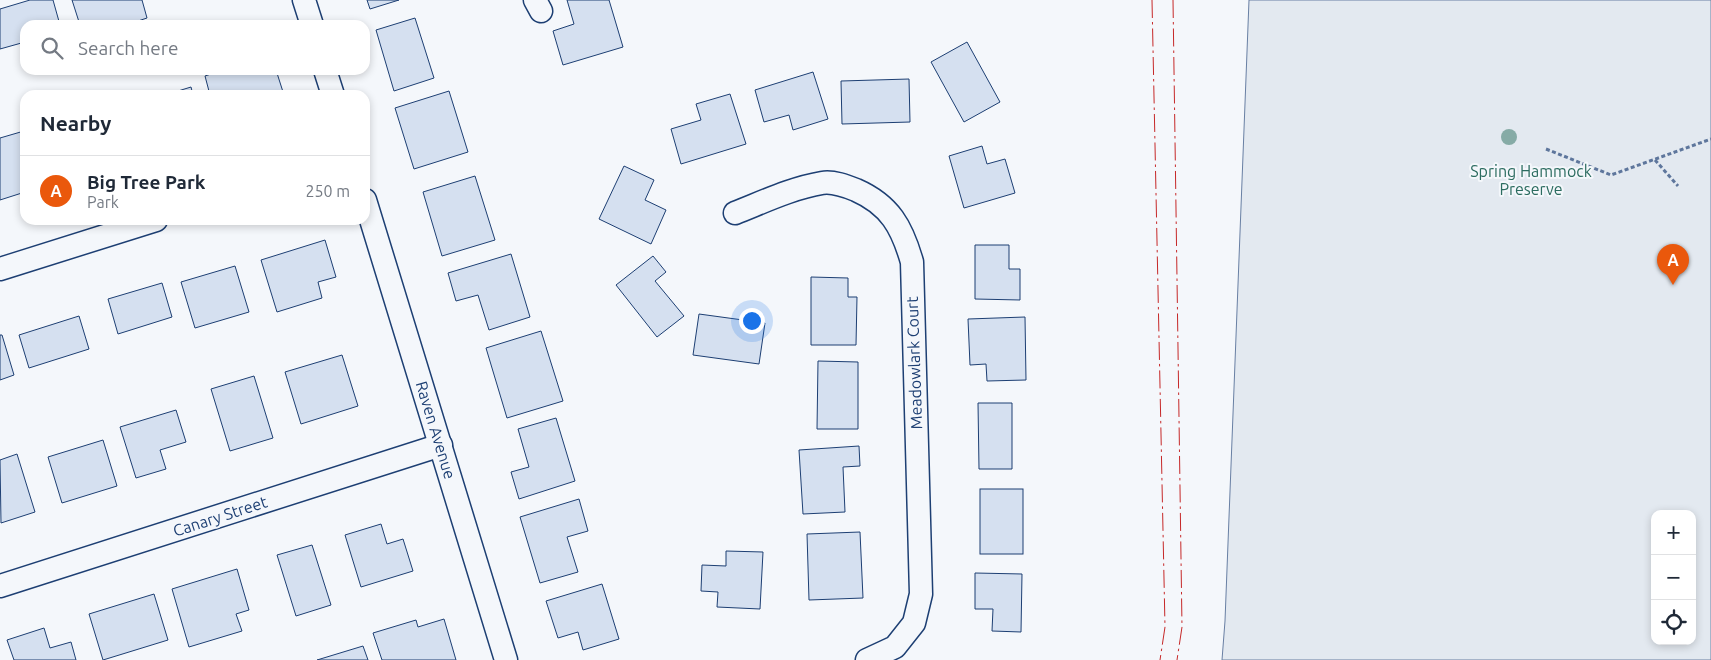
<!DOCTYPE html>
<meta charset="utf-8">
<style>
body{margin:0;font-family:Ubuntu,sans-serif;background:#f2f2f3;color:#1f2937}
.controls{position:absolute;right:15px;bottom:15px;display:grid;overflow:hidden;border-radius:10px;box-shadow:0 2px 8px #0003}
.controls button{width:45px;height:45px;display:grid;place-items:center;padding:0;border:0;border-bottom:1px solid #e0e1e3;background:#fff;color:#1f2937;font:25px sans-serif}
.you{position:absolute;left:751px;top:320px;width:18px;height:18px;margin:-12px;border:4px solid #fff;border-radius:50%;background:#1a73e8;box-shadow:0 0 0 8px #1a73e833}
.badge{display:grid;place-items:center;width:32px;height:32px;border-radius:50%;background:#ea580c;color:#fff;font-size:16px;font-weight:700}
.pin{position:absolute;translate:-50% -41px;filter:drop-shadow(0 1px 2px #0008)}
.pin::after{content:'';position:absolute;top:26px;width:18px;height:15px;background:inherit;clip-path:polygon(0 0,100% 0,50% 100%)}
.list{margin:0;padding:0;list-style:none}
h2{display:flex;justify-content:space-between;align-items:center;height:65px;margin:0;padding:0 20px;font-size:21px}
h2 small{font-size:16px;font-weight:400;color:#747a83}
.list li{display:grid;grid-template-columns:32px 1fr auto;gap:15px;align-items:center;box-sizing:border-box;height:70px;padding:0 20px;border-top:1px solid #e0e1e3}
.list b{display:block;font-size:19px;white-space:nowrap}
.list p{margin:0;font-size:16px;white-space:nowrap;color:#747a83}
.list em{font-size:16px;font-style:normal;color:#747a83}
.icon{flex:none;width:28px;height:28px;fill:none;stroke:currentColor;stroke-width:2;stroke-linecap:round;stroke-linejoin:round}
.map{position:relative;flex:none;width:1711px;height:660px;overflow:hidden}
.search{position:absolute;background:#fff;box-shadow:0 2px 8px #0003;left:20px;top:20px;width:350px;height:55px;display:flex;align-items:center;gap:12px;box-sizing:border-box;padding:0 18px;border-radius:15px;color:#747a83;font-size:19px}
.panel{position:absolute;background:#fff;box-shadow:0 2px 8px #0003;left:20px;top:90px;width:350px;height:135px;border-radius:15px}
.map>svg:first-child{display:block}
.green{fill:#e3e9f0;stroke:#687fa3;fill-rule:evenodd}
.building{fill:#d5e0f0;stroke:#1d3f73}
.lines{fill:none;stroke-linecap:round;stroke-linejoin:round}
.minor-casing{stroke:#1d3f73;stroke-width:25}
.path{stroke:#5e769c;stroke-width:3;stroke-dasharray:4 2.5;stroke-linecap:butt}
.minor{stroke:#f4f7fb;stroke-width:22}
.power{stroke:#c62828;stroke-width:1;stroke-dasharray:18 4 2.5 4;stroke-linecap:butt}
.tree{fill:#86aba6}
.labels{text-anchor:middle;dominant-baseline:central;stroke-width:4;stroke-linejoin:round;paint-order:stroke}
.park-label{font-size:16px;fill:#2c6c60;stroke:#f4f7fb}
.street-label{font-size:16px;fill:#1d3f73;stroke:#f4f7fb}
</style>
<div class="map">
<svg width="1711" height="660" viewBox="0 0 1711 660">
<rect width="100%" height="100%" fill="#f4f7fb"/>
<path class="green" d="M1249,0H1711V660H1222L1225,621ZM1655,514H1692V641H1655Z"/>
<g class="building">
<path d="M30,0H53L60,25H25V42L0,49V9Z"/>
<path d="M72,0H142L147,18L126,25H80Z"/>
<path d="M367,0H399L370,9Z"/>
<path d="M567,0H609L623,47L563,65L553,31L574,24Z"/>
<path d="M415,18L434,78L394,91L376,30Z"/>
<path d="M967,42L1000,102L964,122L931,62Z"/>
<path d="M223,70H276L284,95H210L205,76Z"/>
<path d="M813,72L828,119L793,130L789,115L764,122L755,90Z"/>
<path d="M909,79L910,122L842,124L841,81Z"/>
<path d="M191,87L193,95H165Z"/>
<path d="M449,91L468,152L414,169L395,108Z"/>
<path d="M730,94L746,144L681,164L671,129L701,120L696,104Z"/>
<path d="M24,131L25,192L0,200V138Z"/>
<path d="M982,146L987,164L1005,159L1015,193L964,208L949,156Z"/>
<path d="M624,166L654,180L645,200L666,210L651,244L599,219Z"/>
<path d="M475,176L495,240L442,256L423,192Z"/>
<path d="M325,240L336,277L318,282L322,298L277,312L261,260Z"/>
<path d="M975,245H1009V269H1020V300L975,299Z"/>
<path d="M511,254L530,317L489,330L478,295L456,301L448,273Z"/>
<path d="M653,256L666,272L655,281L684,316L657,337L616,285Z"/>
<path d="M235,266L249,312L195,328L181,282Z"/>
<path d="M811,277L848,278V297H857L856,345H811Z"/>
<path d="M162,283L172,317L118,334L108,299Z"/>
<path d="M699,314L765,323L759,364L693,355Z"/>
<path d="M79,316L89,349L29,368L19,335Z"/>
<path d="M1025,317L1026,380L987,381L986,364L970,365L968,319Z"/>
<path d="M541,331L563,401L507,418L486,348Z"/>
<path d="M0,335H2L14,375L0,380Z"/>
<path d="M342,355L358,406L301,424L285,372Z"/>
<path d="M818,361L858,362V429H817Z"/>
<path d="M254,376L273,438L230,451L211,389Z"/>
<path d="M978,403H1012V469H979Z"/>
<path d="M176,410L186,442L160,450L166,469L136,478L120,427Z"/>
<path d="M556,418L575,481L519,499L511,472L529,467L518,429Z"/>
<path d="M103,440L117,486L62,503L48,457Z"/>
<path d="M859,446L860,466L843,467L845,512L803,514L799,450Z"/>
<path d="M17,454L35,512L1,523L0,460Z"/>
<rect x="980" y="489" width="43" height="65"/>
<path d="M579,499L588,531L567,537L578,572L540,583L520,517Z"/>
<path d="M381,524L387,544L403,539L413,571L361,587L345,535Z"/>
<path d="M860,532L863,598L809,600L807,534Z"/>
<path d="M312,545L331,605L296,616L277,555Z"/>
<path d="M726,551L763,552L760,609L717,607L718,592L701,591L702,565L726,566Z"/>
<path d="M237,569L249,610L236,614L242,631L189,647L172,589Z"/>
<path d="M975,573L1022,574L1021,632L992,631L993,609H975Z"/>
<path d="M602,584L619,639L583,650L578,632L558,638L546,601Z"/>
<path d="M154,594L168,640L103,660L89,614Z"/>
<path d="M444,619L456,660H382L373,633L416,620L418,627Z"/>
<path d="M44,628L50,648L71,642L76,660H14L7,640Z"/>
<path d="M363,646L368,660H317Z"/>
</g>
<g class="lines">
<defs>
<g id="minor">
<path d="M304,0L312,25"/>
<path d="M535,0L541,11"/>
<path d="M325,70L333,95"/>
<path d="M365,200L506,660"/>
<path d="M735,213C763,202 792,188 822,183C833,181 846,186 856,190C890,205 902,227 912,262L921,594L914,623L895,647L867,660"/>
<path d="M0,269L156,220"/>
<path d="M0,586L441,445"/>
</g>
</defs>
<use href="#minor" class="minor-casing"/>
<g class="path">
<path d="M1546,149L1611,175L1711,139"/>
<path d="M1655,160L1678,186"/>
</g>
<use href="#minor" class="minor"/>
<g class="power">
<path d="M1152,0L1165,627L1160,660"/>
<path d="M1173,0L1182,627L1177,660"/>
</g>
</g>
<circle class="tree" cx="1509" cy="137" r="8"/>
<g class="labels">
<g class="park-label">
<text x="1531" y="171">Spring Hammock<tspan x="1531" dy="18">Preserve</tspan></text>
</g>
<g class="street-label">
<text transform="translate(914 363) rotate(-92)">Meadowlark Court</text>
<text transform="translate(436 430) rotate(73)">Raven Avenue</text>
<text transform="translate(220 516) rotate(-18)">Canary Street</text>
</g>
</g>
</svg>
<div class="controls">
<button>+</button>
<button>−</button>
<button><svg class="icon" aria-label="locate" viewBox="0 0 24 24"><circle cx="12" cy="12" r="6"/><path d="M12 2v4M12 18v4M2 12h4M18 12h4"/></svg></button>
</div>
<div class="you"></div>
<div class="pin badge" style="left:1673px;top:285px">A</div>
<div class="search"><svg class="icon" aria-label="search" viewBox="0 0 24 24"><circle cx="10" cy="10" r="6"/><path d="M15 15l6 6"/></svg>Search here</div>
<section class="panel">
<h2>Nearby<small></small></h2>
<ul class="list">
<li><span class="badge">A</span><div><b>Big Tree Park</b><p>Park</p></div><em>250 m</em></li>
</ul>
</section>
</div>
